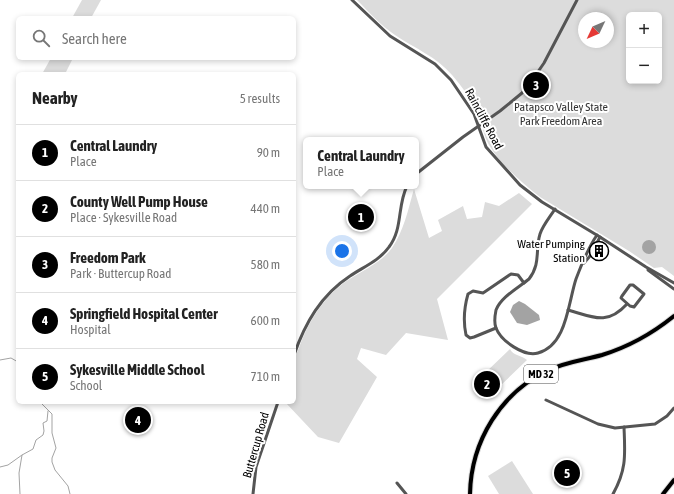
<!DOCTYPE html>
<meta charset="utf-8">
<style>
body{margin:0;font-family:"Asap Condensed",sans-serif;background:#f6f6f6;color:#222}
.controls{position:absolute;right:12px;top:12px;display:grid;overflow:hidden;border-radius:6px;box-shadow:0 2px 6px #0003}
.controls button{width:36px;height:36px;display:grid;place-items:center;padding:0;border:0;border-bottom:1px solid #e0e0e0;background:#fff;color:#222;font:20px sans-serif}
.compass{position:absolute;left:578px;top:12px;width:36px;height:36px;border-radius:50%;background:#fff;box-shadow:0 2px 6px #0003;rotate:226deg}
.you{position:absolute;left:342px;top:251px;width:14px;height:14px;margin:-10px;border:3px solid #fff;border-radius:50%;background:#1a73e8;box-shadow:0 0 0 6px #1a73e833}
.badge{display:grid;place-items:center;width:26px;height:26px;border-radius:50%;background:#000;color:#fff;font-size:13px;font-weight:700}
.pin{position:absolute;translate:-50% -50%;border:2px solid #fff;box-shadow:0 1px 4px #0006}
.popup{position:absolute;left:303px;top:137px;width:116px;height:52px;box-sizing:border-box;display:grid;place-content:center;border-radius:6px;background:#fff;filter:drop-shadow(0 1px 3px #0005);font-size:13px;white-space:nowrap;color:#767676}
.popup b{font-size:15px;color:#222}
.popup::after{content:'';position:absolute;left:50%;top:100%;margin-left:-8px;border:8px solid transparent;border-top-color:#fff}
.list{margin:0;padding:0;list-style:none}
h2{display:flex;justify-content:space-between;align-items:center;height:52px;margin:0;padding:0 16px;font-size:17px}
h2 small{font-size:13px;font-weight:400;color:#767676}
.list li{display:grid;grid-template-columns:26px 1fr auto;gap:12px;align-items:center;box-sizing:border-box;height:56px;padding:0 16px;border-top:1px solid #e0e0e0}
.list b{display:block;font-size:15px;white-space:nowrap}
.list p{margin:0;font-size:13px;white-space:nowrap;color:#767676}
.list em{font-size:13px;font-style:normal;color:#767676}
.icon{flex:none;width:22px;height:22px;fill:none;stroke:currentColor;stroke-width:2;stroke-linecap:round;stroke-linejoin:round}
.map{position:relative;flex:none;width:674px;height:494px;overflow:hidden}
.search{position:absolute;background:#fff;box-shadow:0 2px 6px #0003;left:16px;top:16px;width:280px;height:44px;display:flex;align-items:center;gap:10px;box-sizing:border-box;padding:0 14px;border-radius:6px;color:#767676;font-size:15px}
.panel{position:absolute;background:#fff;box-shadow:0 2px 6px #0003;left:16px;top:72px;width:280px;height:332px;border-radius:6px}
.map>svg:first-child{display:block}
.green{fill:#dcdcdc;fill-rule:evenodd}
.water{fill:#a3a3a3}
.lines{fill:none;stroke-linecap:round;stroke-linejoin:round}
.stream{stroke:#a3a3a3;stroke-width:1}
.major-casing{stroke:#dbdbdb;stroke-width:6}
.minor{stroke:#555;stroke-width:3}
.major{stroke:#000;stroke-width:4}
.labels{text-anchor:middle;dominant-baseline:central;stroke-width:4;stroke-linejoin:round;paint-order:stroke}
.shield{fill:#fff;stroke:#4c4c4c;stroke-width:1}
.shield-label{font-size:11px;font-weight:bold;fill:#000}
.park-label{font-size:12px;fill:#333;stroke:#fff}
.street-label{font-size:12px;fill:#000;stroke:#fff}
.poi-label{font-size:12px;fill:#000;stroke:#fff;text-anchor:end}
</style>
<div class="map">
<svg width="674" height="494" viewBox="0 0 674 494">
<rect width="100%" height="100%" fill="#fff"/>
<g class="green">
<path d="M82,0H101L91,18H72Z"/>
<path d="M357,0H674V276L662,267L654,268L629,251L540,197C522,183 500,164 489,145C484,136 482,125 479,116C473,101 462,87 452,75C437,57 414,48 395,35C380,25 369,12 357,0ZM629,15H659V81H629ZM584,18H608V42H584Z"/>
<path d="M51,58H73L65,74H42Z"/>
<path d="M414,189L429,238L442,231L438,220L463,206L467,219L482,217L485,202L499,206L519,193L532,204L437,299L448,340L406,333L386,355L361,348L357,359L377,377L339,443L318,437L285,402H294C294,389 293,375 294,362C294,358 297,353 299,348C308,322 324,296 348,280C363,270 381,263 392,248C404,230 408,210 414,189Z"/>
<path d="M510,349C513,356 522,355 527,360L499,387L485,373Z"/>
<path d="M512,461L533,494H499L488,476Z"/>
</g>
<g class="water">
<circle cx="649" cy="247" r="7"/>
<path d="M519,301L525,304L539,315L540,320L527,325L517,323L510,312L513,305Z"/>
</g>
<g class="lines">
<g class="stream">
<path d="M0,360L11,358L18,362"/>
<path d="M42,402V404L52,414V433L56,448L52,458V462L55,470L68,486L70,494"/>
<path d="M0,467L8,465L22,455"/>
<path d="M20,494L19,473L22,455L33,449L36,440L43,435L44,431L43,423L47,421L48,411"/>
</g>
<defs>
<g id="major">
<path d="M470,494C471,441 501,392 549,370C566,362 584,360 602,355C628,347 653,333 674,316"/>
<path d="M663,494L674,480"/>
</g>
</defs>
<use href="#major" class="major-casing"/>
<g class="minor">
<path d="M352,0L390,36L435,64L451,80L474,114L486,147L520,185L542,202L600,237L646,267L674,283"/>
<path d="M416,174L463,137L500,111L522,93L533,79L544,63L577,0"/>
<path d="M555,209C550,217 543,225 540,234C535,250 541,264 529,279C518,288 501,297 496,310C495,315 494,323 496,328C501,341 524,357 538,353C567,345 568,303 576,279C582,263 588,248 597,235"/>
<path d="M584,263L590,256L600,237"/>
<path d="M648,270L674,289"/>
<path d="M630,285H633L644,294L634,307L630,306L621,298L622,296Z"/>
<path d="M568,310C593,317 607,326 627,304"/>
<path d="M496,328L474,337L470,338L466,335C463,321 464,308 468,294L473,291L483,293L486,291L511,274L518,275L524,283"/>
<path d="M294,355C305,323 321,295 350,276C363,267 379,261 389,247C403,229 397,206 407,186"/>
<path d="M546,400L598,424L615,428L655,424L667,416L674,408"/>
<path d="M397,483L406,494"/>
<path d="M253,494L256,467L278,402"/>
<path d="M613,494C627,469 625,454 624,427"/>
</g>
<use href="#major" class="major"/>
</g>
<defs>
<symbol id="building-ring" viewBox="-11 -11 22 22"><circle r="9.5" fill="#fff" stroke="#000" stroke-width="1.5"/><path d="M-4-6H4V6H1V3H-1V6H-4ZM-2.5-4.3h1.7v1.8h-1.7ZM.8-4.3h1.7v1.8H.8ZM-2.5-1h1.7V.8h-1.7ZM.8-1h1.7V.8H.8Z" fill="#000"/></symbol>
</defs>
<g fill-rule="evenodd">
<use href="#building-ring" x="588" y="240" width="22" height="22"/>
</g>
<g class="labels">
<rect class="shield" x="524" y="365" width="34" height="18" rx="3"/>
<g class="shield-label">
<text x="541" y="374">MD 32</text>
</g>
<g class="park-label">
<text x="561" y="107">Patapsco Valley State<tspan x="561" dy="14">Park Freedom Area</tspan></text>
</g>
<g class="street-label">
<text transform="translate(484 119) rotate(62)">Raincliffe Road</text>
<text transform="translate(256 445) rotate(-74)">Buttercup Road</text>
</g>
<g class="poi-label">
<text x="585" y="244">Water Pumping<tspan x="585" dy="14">Station</tspan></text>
</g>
</g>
</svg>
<div class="controls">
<button>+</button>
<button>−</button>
</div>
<svg class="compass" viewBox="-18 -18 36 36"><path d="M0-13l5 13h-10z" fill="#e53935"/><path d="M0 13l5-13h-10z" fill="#767676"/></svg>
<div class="you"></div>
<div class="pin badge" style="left:361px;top:217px">1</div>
<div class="popup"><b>Central Laundry</b>Place</div>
<div class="pin badge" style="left:487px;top:384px">2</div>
<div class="pin badge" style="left:536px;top:85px">3</div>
<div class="pin badge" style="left:138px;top:420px">4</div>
<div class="pin badge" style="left:567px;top:473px">5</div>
<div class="search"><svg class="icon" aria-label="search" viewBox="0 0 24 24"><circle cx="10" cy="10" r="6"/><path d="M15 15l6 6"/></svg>Search here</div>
<section class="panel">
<h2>Nearby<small>5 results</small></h2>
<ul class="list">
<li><span class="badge">1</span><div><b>Central Laundry</b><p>Place</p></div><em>90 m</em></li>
<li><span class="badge">2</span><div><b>County Well Pump House</b><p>Place · Sykesville Road</p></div><em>440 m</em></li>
<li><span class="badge">3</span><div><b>Freedom Park</b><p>Park · Buttercup Road</p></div><em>580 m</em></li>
<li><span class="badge">4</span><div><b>Springfield Hospital Center</b><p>Hospital</p></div><em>600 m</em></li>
<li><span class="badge">5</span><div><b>Sykesville Middle School</b><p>School</p></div><em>710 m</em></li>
</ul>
</section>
</div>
